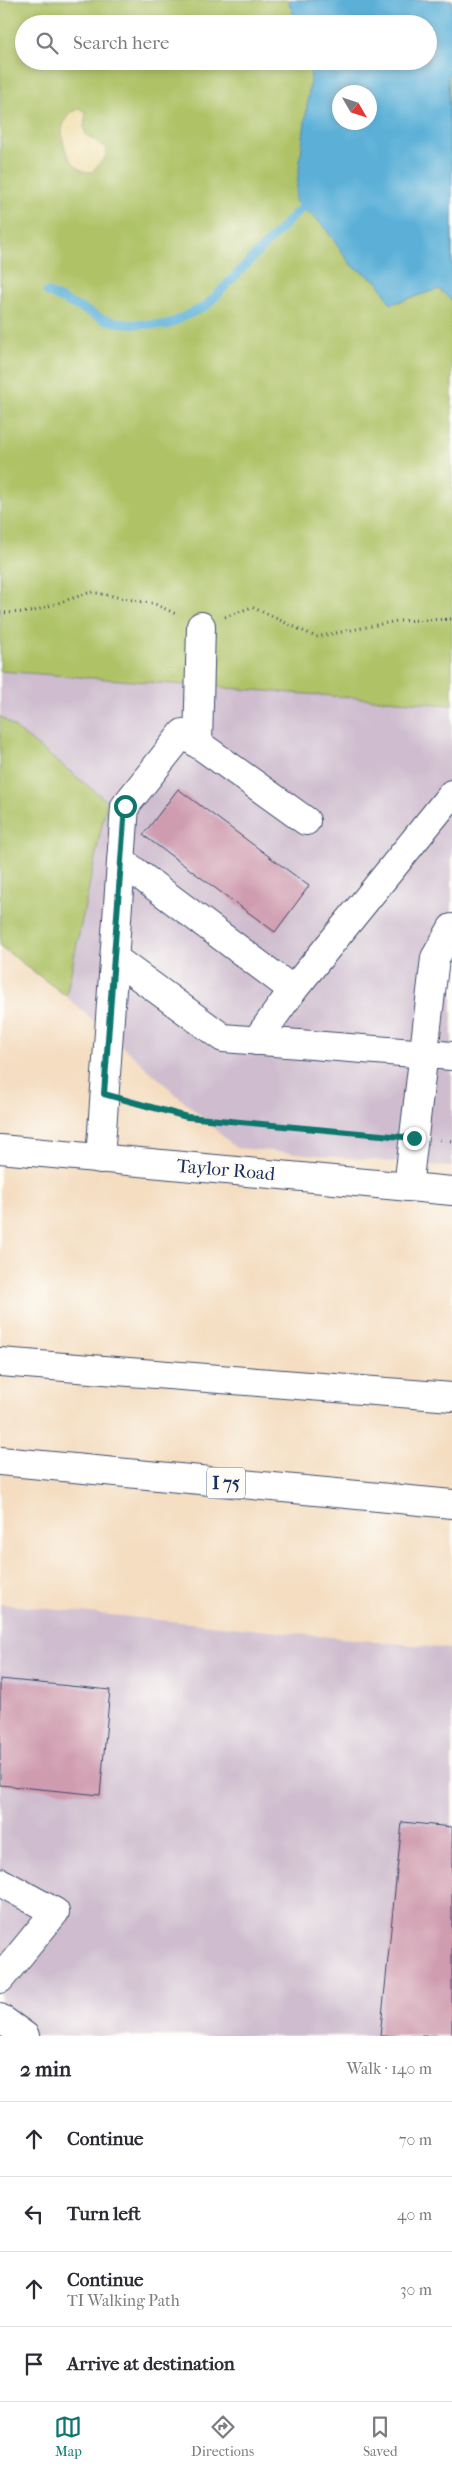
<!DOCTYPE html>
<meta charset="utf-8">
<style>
body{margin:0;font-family:"IM FELL French Canon",serif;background:#f7f7f7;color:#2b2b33}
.compass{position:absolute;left:332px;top:85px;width:45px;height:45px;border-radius:50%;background:#fff;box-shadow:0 2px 8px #0003;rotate:129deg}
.stop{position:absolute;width:15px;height:15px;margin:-11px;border:4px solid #0f766e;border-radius:50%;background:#fff}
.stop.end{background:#0f766e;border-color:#fff;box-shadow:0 1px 5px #0008}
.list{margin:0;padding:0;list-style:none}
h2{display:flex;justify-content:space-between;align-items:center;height:65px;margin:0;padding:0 20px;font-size:21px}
h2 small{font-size:16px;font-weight:400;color:#7c7c81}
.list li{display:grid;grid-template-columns:32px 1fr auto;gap:15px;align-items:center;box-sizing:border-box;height:75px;padding:0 20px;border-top:1px solid #e1e1e2}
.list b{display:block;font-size:19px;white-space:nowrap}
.list p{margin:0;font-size:16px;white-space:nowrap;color:#7c7c81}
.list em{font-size:16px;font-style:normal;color:#7c7c81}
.icon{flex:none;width:28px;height:28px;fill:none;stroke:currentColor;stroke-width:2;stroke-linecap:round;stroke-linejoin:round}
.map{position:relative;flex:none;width:452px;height:2036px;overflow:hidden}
.search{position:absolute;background:#fff;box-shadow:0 2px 8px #0003;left:15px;right:15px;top:15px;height:55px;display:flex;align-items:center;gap:12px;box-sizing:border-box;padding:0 18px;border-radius:28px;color:#7c7c81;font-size:19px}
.sheet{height:365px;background:#fff}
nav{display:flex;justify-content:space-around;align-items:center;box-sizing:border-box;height:70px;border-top:1px solid #e1e1e2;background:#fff;font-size:14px;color:#7c7c81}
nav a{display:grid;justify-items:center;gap:2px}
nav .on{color:#0f766e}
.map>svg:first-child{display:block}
.industrial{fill:#cfbdcf}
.green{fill:#afc266;stroke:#657862;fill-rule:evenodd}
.sand{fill:#eeda9e;stroke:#84847e}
.water{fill:#5cb0d8;stroke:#3c709b;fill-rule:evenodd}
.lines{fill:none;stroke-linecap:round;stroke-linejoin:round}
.stream{stroke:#5cb0d8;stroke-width:9}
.building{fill:#cf9baf}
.minor-casing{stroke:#3c496d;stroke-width:30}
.highway-casing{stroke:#3c496d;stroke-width:30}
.path{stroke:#3c496d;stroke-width:3;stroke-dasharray:1 4;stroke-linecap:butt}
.minor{stroke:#fff;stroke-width:28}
.highway{stroke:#fff;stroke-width:28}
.route{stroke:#0f766e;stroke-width:6}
.labels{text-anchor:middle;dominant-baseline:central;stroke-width:5;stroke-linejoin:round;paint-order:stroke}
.shield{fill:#fdfcf7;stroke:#5f6c8c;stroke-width:1}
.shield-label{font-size:18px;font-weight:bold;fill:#1b2f5e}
.street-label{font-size:19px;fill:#1b2f5e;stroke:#fdfcf7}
</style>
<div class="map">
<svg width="452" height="2036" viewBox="0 0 452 2036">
<rect width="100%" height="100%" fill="#fdfcf7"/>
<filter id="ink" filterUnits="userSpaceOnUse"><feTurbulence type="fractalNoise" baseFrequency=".02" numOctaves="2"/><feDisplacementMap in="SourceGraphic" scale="10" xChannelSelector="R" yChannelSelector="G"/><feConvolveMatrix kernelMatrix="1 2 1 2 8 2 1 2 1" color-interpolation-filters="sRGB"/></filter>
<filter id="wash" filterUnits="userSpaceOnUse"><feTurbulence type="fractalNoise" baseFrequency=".0096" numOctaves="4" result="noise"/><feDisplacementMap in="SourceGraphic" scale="20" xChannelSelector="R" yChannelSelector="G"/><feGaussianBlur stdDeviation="1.12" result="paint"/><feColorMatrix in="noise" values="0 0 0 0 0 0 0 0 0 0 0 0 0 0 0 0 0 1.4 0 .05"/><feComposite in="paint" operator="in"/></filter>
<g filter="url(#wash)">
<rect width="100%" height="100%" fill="#f4ddc0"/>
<g class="industrial">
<path d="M0,671L452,705V1167L236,1148L66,996L106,801L0,716Z"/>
<path d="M0,1604L452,1649V2036H0Z"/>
</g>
<g class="green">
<path d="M0,0H452V705L0,671ZM24,24H428V61H24ZM340,92H370V122H340Z"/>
<path d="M0,716L107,801L66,996L0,946Z"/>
</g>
<path class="sand" d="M79,108L86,112L84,127L86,135L107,148L106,156L92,172C74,174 62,148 62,133C62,126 65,119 69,114Z"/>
<path class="water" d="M288,0H452V64L448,78L450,150L452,155V301L439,289L391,304L378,282L351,265L323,225L295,201L311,75L307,61H428V24H297ZM340,92H370V122H340Z"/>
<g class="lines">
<path class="stream" d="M47,292L103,319L126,324L167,325L206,306L298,211L312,202"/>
</g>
<g id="blocks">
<g class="building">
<path d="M178,789L309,886L275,932L143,835Z"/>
<path d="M0,1679L110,1690L100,1795L0,1785Z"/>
<path d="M402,1822L452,1827V2036H380Z"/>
</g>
</g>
</g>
<g filter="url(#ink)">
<use href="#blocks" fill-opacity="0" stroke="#3c496d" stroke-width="1"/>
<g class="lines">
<defs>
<g id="minor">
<path d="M198,744L201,626"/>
<path d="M121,861L293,990"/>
<path d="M114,958L223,1038L452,1056"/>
<path d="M256,1041L293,990L452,794"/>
<path d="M0,1149L452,1191"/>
<path d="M100,1159L125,806L183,733L306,821"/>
<path d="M408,1187L435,958L452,928"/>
<path d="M0,1882L55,1912L0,1979"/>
<path d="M0,2018L25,2036"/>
</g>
<g id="highway">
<path d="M0,1362L452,1397"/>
<path d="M0,1461L452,1504"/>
</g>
</defs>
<use href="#minor" class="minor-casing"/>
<use href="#highway" class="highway-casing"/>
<g class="path">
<path d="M0,613L31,612L91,592L155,604L176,614"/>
<path d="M225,617L252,607L316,637L397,621L452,619"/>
<path d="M131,1102L187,1117L387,1135"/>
<path d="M440,1140L452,1141"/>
</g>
<use href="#minor" class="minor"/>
<use href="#highway" class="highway"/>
</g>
</g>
<g class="lines" filter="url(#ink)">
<path class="route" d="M125,806L104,1094L187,1117L414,1138"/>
</g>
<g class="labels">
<rect class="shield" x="207" y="1467.5" width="38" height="31" rx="4"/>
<g class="shield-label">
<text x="226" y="1483">I 75</text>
</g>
<g class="street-label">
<text transform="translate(226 1170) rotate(5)">Taylor Road</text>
</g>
</g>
</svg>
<svg class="compass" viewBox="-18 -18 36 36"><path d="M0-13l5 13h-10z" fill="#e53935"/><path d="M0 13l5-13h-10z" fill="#7c7c81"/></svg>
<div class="stop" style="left:125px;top:806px"></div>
<div class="stop end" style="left:414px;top:1138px"></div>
<div class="search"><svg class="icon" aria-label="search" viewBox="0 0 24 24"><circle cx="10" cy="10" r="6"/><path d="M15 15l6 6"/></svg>Search here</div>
</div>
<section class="sheet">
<h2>2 min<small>Walk · 140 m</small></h2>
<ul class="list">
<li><svg class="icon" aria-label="ahead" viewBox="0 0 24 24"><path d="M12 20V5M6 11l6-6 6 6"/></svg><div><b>Continue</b></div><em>70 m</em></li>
<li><svg class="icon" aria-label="left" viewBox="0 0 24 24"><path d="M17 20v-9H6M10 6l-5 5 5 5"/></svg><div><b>Turn left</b></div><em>40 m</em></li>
<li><svg class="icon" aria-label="ahead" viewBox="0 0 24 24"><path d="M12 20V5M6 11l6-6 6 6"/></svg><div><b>Continue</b><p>TI Walking Path</p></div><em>30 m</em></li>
<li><svg class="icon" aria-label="arrive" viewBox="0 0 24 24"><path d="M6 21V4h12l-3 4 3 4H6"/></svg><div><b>Arrive at destination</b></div></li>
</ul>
</section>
<nav>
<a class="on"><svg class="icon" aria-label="map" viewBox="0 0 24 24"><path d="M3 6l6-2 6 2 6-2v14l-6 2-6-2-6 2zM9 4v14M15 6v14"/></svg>Map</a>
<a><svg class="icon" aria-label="directions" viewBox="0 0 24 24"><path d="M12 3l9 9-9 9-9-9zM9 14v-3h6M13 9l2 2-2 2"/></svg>Directions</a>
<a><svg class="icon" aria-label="saved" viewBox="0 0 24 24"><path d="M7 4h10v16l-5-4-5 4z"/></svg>Saved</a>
</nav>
